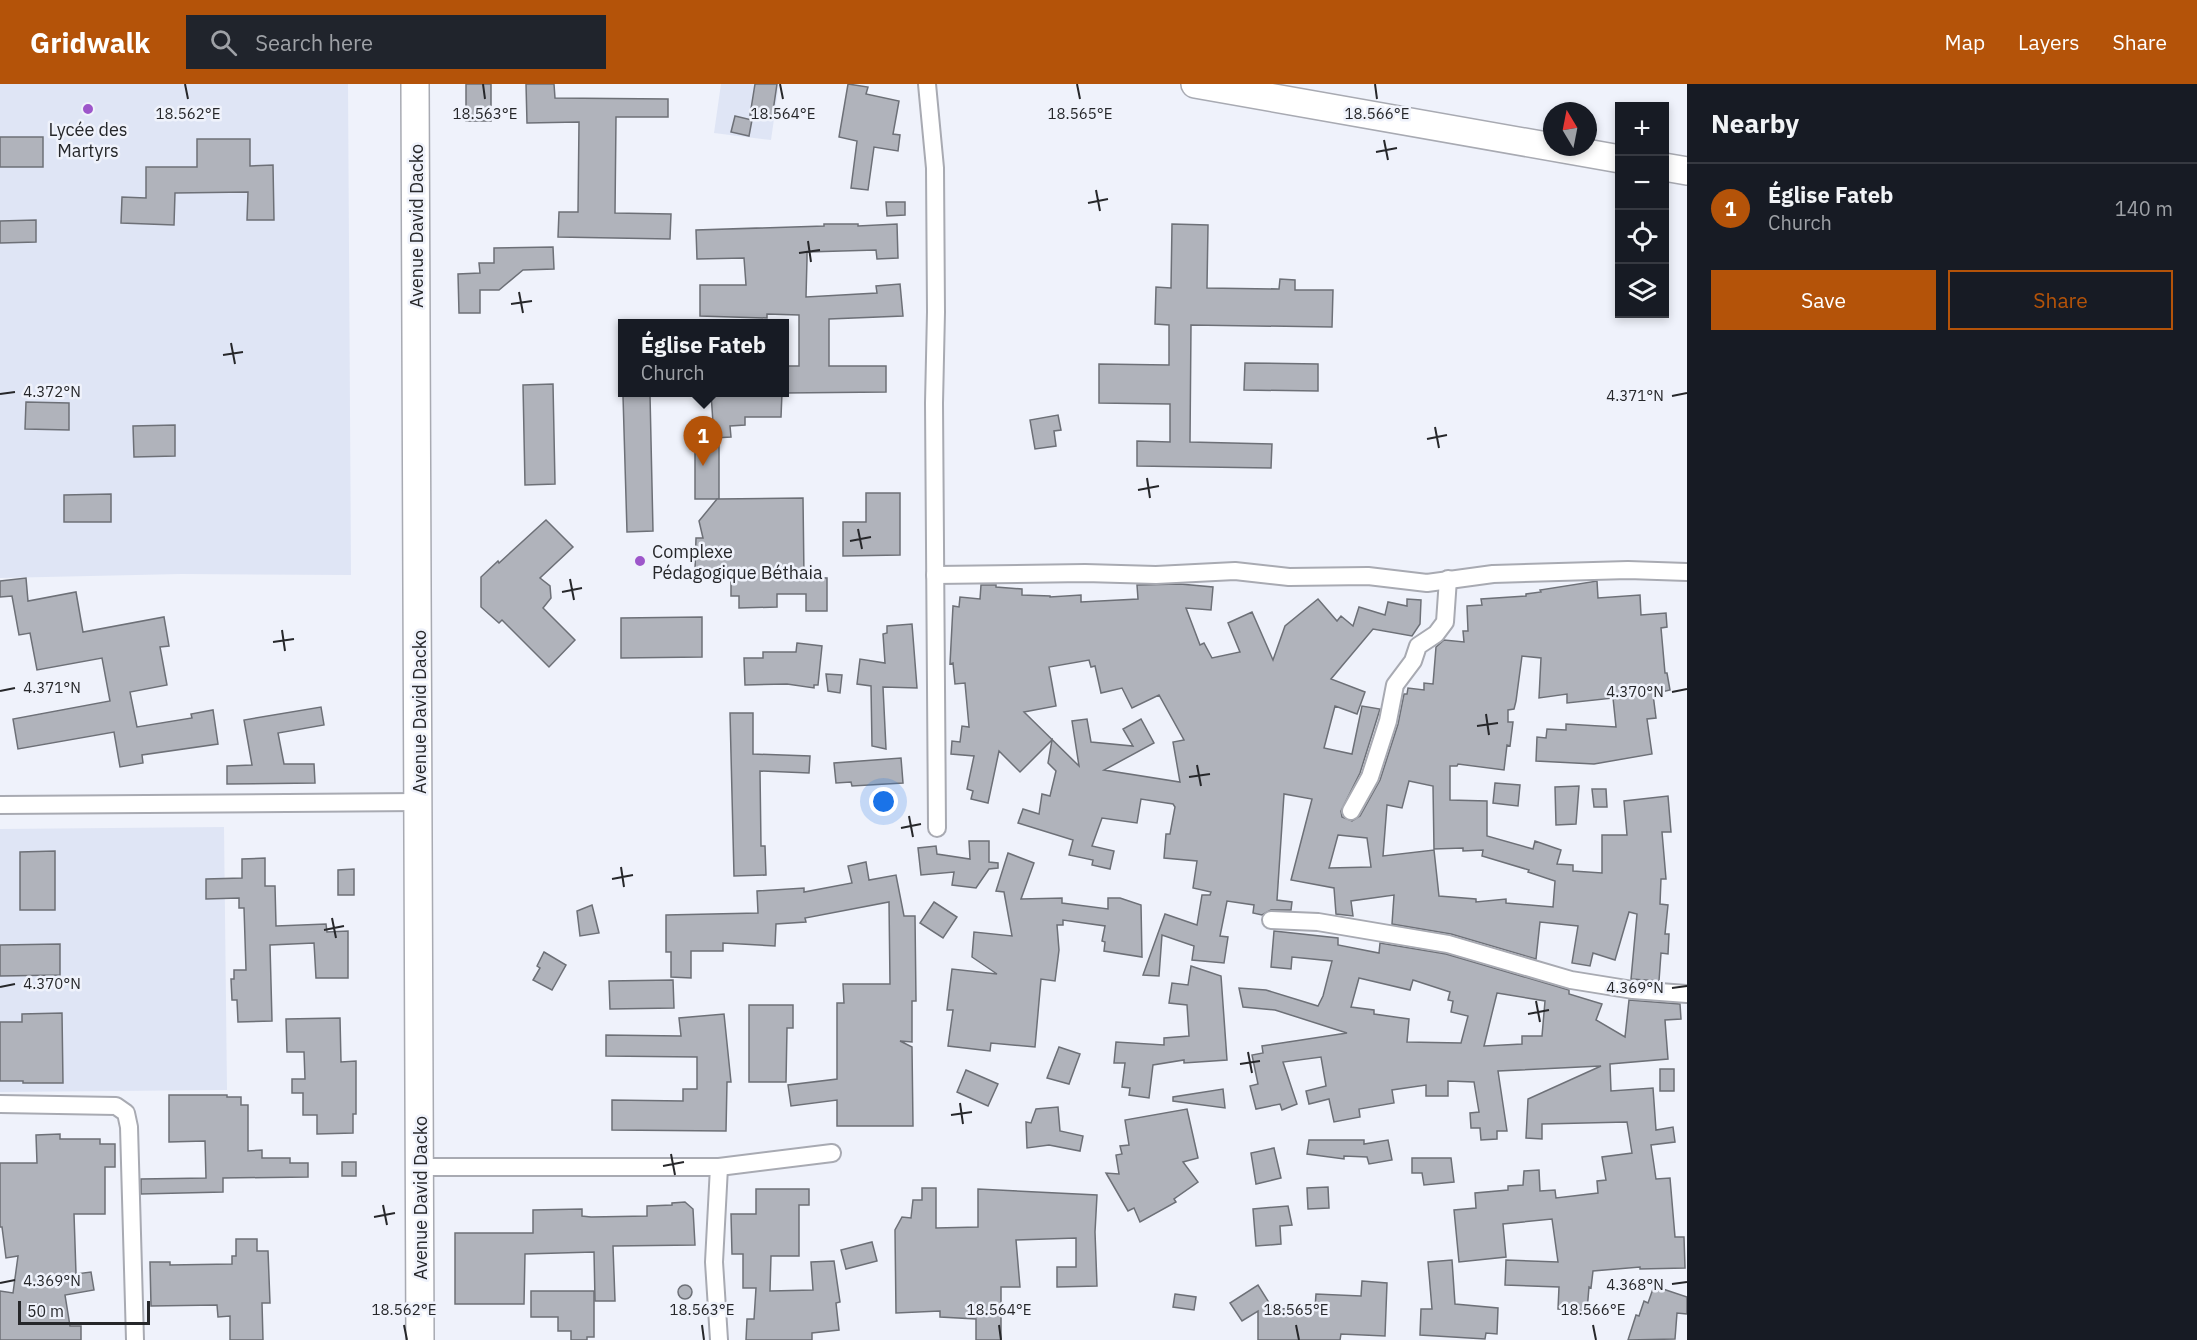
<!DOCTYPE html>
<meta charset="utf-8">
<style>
body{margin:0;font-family:"IBM Plex Sans",sans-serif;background:#20242c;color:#f1f3f6}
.controls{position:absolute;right:18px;top:18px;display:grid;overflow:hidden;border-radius:0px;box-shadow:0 3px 9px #0003}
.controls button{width:54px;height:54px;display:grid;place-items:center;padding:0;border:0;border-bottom:2px solid #363941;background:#171b24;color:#f1f3f6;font:30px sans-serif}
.compass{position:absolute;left:1543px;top:18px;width:54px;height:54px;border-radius:50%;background:#171b24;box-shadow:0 3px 9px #0003;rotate:350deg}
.scale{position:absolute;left:18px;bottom:15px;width:132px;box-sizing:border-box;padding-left:6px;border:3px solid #26272a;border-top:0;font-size:16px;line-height:21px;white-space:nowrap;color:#26272a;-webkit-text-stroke:4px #eff2fb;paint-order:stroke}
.you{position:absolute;left:884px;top:718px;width:21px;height:21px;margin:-15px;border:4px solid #fff;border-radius:50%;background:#1a73e8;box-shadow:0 0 0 9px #1a73e833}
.badge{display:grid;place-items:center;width:39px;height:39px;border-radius:50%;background:#b45309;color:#fff;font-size:20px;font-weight:700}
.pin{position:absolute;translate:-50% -50px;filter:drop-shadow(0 2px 3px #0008)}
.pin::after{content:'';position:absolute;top:32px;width:21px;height:18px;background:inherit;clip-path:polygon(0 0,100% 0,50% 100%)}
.popup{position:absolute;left:618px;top:235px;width:171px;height:78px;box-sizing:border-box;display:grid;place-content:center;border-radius:0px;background:#171b24;filter:drop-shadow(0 2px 4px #0005);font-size:20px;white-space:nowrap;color:#9ea1a6}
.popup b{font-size:22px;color:#f1f3f6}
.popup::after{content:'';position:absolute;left:50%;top:100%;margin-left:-12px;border:12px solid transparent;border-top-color:#171b24}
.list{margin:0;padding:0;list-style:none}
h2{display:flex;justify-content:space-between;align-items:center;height:78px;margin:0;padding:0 24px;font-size:26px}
h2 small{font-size:20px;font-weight:400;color:#9ea1a6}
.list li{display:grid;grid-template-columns:39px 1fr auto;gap:18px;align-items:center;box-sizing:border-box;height:90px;padding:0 24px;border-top:2px solid #363941}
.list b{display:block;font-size:22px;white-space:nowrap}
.list p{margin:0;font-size:20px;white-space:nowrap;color:#9ea1a6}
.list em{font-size:20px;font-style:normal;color:#9ea1a6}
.actions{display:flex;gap:12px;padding:18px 24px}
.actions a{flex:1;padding:14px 0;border:2px solid #b45309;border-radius:0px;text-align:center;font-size:21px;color:#b45309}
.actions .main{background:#b45309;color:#fff}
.icon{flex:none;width:33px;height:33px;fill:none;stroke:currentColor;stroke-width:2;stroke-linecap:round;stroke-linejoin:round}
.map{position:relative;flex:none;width:1687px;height:1256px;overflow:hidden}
header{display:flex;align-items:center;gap:36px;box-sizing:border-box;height:84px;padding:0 30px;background:#b45309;color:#fff}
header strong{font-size:28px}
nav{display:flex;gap:33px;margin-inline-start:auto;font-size:21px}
.search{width:420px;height:54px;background:#20242c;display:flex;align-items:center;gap:15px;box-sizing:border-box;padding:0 21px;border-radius:0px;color:#9ea1a6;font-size:22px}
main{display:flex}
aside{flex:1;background:#171b24}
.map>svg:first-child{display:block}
.built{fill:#dfe5f5}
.building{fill:#b0b3bb;stroke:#6d7077;stroke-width:1.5;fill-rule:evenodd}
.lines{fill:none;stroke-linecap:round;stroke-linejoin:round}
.minor-casing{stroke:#a8aab2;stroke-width:20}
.primary-casing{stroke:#a8aab2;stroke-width:30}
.minor{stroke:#fff;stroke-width:16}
.primary{stroke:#fff;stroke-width:27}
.ticks{fill:none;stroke:#26272a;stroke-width:2}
.poi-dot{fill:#9d56ca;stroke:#eff2fb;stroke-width:2}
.labels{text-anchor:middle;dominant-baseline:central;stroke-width:5;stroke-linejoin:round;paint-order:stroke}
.poi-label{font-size:18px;fill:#26272a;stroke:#eff2fb}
.street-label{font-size:18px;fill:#26272a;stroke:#eff2fb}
.ticks-label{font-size:15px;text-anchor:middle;fill:#26272a;stroke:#eff2fb;stroke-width:5;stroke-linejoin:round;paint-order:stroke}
</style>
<header>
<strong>Gridwalk</strong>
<div class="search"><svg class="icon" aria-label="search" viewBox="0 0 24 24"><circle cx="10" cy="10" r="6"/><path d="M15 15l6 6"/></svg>Search here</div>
<nav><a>Map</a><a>Layers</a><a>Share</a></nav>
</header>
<main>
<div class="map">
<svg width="1687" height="1256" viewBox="0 0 1687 1256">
<rect width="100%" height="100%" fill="#eff2fb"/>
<g class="built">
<path d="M0,0H348L351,491L181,490L0,494Z"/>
<path d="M721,0H779L771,56L714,49Z"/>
<path d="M224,743L227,1006L0,1008V745Z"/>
</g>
<g class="building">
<rect x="466" y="0" width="25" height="37"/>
<path d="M526,0H554L555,14L668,15V33H616L615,129L671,130L670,155L558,153L559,128H578L579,38L527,39Z"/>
<path d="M755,0H777L772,34L750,31Z"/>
<path d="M848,0L868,3L866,10L899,17L893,50L900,51L898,67L874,63L868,106L851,104L857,57L839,53Z"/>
<path d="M735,32L752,36L749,52L731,48Z"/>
<rect x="0" y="53" width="43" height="30"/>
<path d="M197,55H250V82L273,81L274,136H247L248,108L175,109L174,141L121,139L122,113L146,114V83H197Z"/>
<path d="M886,118H905V131L887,132Z"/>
<path d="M36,136V158L0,159V137Z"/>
<path d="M824,140H858V142L897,140L898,174L877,175L876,166L807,168V175L806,213L877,209L876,202L900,200L903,232L829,235V282H886V308L784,309V282H799V231L767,230V234L700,232V201H746L744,174L697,175L696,146L824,142Z"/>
<path d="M1172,140L1208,141L1207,204L1279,205L1280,195L1295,196V206H1333L1332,243L1191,241L1190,358L1272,360L1271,384L1137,382V357L1170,358V320L1099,319V280L1169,281V241L1155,240L1156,203L1171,204Z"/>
<path d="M553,163L554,185L523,186L499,206H480V229H459L458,190L480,189L479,179H494V164Z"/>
<path d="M1245,279L1318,280V307L1244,306Z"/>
<path d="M553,300L555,400L525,401L523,301Z"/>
<path d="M711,309H782L781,333H745V341L730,342L731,353L714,354Z"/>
<path d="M650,311L653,447L627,448L623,312Z"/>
<path d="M26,318L69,319V346L25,345Z"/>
<path d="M1058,331L1061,346L1054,347L1056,362L1035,365L1030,336Z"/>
<path d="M175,341V372L134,373L133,342Z"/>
<rect x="695" y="355" width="24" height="60"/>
<path d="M866,409H900V471L843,472V438H866Z"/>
<path d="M111,410V438H64V411Z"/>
<path d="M803,414L804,493L827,494V527H806V510H777V523L739,524V512H731V487L695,486L696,454H703L699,437L717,415Z"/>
<path d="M546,436L573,463L540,494L550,502L551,514L543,524L575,556L549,583L502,536L499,539L481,523V493L498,477L499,479Z"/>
<path d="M26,494L28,517L76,508L83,548L164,533L169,562L160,563L167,601L130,608L137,643L192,634L191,630L213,626L218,660L142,671L143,679L120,683L114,648L18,665L13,635L110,617L102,574L37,586L30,549L19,551L12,512L0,513V497Z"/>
<path d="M1597,497L1598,514L1640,511L1641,531L1666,529L1667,543L1661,544L1665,589H1667L1670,606L1653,610L1656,634L1647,635L1652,670L1594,680L1536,677L1537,653L1546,654L1547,645L1566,646V640L1616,643L1613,614L1567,619V610L1539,614L1541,574L1522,572L1516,617L1514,625L1508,626V638H1513L1510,662L1507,661L1504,686L1458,680L1457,682H1450V716L1487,717V752L1533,765L1535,757L1561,766L1557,780L1573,781V787L1602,789V751H1627L1624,717L1668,712L1671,748H1662L1666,795H1661L1660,820L1668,821L1665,850H1669L1668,870L1661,869L1659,897L1631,895L1637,830L1629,828L1615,876L1593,869L1590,882L1572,879L1578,842L1540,838L1536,875L1451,850L1392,840L1394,811L1351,817L1353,832L1336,830L1334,804L1291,796L1312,715L1284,710L1277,816L1292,818L1291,826H1271L1262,831L1253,829L1254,821L1227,817L1220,852L1228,853L1224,879L1192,876L1194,862L1162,851L1159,892L1143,891L1165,830L1197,841L1202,811H1210L1211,808L1193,804L1197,777L1164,774L1166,750H1170L1175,723L1173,720L1141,715L1137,739L1102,734L1092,762L1114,767L1110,785L1092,781L1093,776L1069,771L1073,756L1018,739L1023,725L1039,730L1042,710L1050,712L1056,687L1048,679L1052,656L1020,688L999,667L988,719L971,715L973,707L967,705L974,672L951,670L952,657L960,658L962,642L969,643L965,599L955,600L953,579L950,580L953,522L959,523L960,513L980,515L981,501H996V503L1022,505V511L1050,512V513L1081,511V518L1138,515L1137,501L1180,500L1213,503L1211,526L1186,524L1200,561L1204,559L1212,574L1240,568L1228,539L1252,528L1273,576L1285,542L1318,515L1337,537L1341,532L1353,542L1359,523L1385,531L1388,518L1407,522V515L1421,516L1420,540L1412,552L1373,545L1331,595L1365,608L1357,630L1335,622L1324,664L1352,670L1362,622L1380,625L1360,689L1341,727L1342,733L1352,737L1360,732L1380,696L1398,640L1404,610H1407L1408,604L1424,606V599L1433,600L1436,563L1444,556L1464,558L1463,547H1468L1467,522L1482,521L1481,515L1526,512V510L1541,508L1540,506ZM1089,576L1091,583L1095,582L1101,609L1122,604L1132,624L1159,611L1184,656L1173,658L1180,698L1104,686L1154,659L1141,635L1123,645L1133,662L1091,658L1087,635L1072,637L1079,682L1024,628L1056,622L1049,583ZM1409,697L1433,702L1434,765L1463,764V767L1483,766L1482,772L1529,786L1528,788L1555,797L1553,823L1506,819V815L1476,818V815L1439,812L1434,766L1383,772L1387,721L1402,724ZM1338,751L1367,754L1371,783L1329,784Z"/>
<path d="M702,533V573L621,574V534Z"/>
<path d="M912,540L917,604L883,603L886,665L872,662L871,602L857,600L860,575L885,579L883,550L887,549V542Z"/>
<path d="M797,559L822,562L818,601H814V604L787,600L745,601L744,574H763V568H796Z"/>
<path d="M826,590L842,591L840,609L828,607Z"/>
<path d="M321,623L324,641L278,649L284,680H314L315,699L227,700V682L252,681L244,636Z"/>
<path d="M730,629H753V670L810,672L809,689L760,687L761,762H765L766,791L734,792Z"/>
<path d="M901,674L903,699L852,702L851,698L836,699L834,679Z"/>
<path d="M1495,699L1520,701L1518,722L1493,719Z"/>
<path d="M1579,702L1576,740L1556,741L1555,703Z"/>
<path d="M1592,705H1606L1607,723H1594Z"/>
<path d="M969,757H989V778L998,779V784L989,785L976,804L952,801L954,788L921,791L918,764L936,762L937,770L970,775Z"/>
<path d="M55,767V826H20V768Z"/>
<path d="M1008,769L1034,779L1021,815L1062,814V819L1108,825V814H1120L1141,821L1142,873L1104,867L1105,858L1102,857L1105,842L1063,836V841H1057L1059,866L1055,897L1041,895L1035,963L991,959L990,967L948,962L953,926H947L952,885L997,890L972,873L974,848L1012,852L1004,808L996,807Z"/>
<path d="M265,774V802H275L276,842L326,840L327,848L348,847V894H316L314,859L270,861L272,937L238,938L237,916H232L231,895H234V886H246L244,824H239V814L206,815V795L242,794V775Z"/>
<path d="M866,778L869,796L896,791L904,832H915L916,917H912V958L900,957L912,963L913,1042H837V1016L791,1022L788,1001L837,995V919H844L843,900H890L889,818L805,834L806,838L776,840L775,862L723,859V867H691V894L671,893V868H666V831L758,829L757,807L804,804V808L852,799L848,782Z"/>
<path d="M354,785V811H338V786Z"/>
<path d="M934,818L957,833L943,854L920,839Z"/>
<path d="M592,821L599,849L580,852L577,827Z"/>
<path d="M1274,847L1338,854V861L1379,869L1380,859L1446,870L1569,906V910L1602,920L1596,936L1625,953L1629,916L1680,920L1681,935L1665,936L1668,975L1610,980L1611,1007L1653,1004L1656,1046L1673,1043L1675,1058L1651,1061L1656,1095L1670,1094L1675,1153H1684L1685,1184L1640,1185V1183L1593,1187L1591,1204L1589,1203L1587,1227L1558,1225L1559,1203L1505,1201L1506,1176L1558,1178L1552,1135L1503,1140L1506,1173L1459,1178L1454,1126L1476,1124L1475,1109L1508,1106V1102L1523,1101L1524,1087L1539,1086L1540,1107L1555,1106L1556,1114L1598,1109L1597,1097L1606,1096L1602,1073L1632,1069L1627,1038L1542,1040V1055L1526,1054L1528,1015L1601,982L1498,987L1507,1047H1497V1055L1481,1056L1480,1044H1471L1470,1029L1479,1028L1474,998L1448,997V1012H1426V1001L1392,1006L1394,1019L1359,1025L1360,1033L1334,1038L1329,1015L1309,1020L1306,1007L1326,1002L1321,973L1283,978L1297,1020L1282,1026L1280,1020L1256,1025L1250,1002L1258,1000L1252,971L1263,969L1262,962L1347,949L1275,926L1243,923L1239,904L1266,906L1318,922L1323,912L1332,877L1292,873L1291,885L1271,883ZM1359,894L1410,906L1413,896L1450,908L1448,916L1453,917L1451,928L1468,932L1461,959L1407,958L1409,935L1374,930V926L1351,923ZM1497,909L1545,917L1542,952H1522V960L1484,962Z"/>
<path d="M60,860V891L0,892V861Z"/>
<path d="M544,868L566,881L552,906L533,896L540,884L537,882Z"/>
<path d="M1191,882L1221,892L1227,976L1184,979V976L1153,981L1149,1014L1129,1011L1130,1004L1122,1003L1125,979H1114L1116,958L1164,961V954L1189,952L1187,921L1169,919L1172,899L1188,901Z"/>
<path d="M673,896L674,924L610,925L609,897Z"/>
<path d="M749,921H793V944H787L786,998H749Z"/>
<path d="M62,929L63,999H23V997H0V938H22V930Z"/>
<path d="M724,930L731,998H727L726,1047L612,1046V1016L683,1017V1005H697V973L606,972V951L681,952L679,934Z"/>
<path d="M340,934L341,978L356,977V1030H353V1049L317,1050V1031H303V1009H292V995H305L304,968H287L286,935Z"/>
<path d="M1059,963L1080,970L1069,1000L1047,994Z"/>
<rect x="1660" y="985" width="14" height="22"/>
<path d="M966,986L998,1000L988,1022L957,1008Z"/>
<path d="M1223,1005L1225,1024L1173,1017V1013Z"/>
<path d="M169,1011H227V1013H241V1021H248V1067L262,1066V1074H290V1079H308V1093L223,1094V1108L141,1110V1095L206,1094L205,1057L169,1058Z"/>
<path d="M1058,1023L1060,1047L1083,1052L1080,1067L1049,1061L1027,1064L1026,1038L1031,1039L1036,1025Z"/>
<path d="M1187,1025L1198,1074L1183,1078L1198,1098L1174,1115L1176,1118L1140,1138L1134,1124L1128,1127L1106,1089L1119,1090L1116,1071L1122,1070L1120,1062L1129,1061L1125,1036Z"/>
<path d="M60,1050V1055H100V1060H115V1083H105V1130H74L76,1190L91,1188L94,1206L65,1211L70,1242H81V1256H0V1207L13,1209L18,1172L6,1174L2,1143H0V1079H37L36,1051Z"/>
<path d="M1309,1056H1364V1060L1388,1056L1392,1076L1369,1080L1367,1073L1344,1072V1075L1307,1070Z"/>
<path d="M1274,1064L1281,1094L1256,1100L1251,1069Z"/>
<path d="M1412,1074H1451L1454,1098L1424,1101L1422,1089H1412Z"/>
<rect x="342" y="1078" width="14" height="14"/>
<path d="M1328,1103L1329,1124L1308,1125L1307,1104Z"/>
<path d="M922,1104H936V1144L978,1143V1105L1097,1111L1095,1148L1097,1202L1057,1203V1183H1076V1154L1016,1156L1020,1203H1001V1256H976V1235L940,1233V1227L896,1229L895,1146L902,1133L911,1134L913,1116H922Z"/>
<path d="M756,1105H809V1121H799V1172H771L770,1207L813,1206L811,1178L834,1177L840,1218L836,1219L839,1246L812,1249V1256H746L747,1235H754L756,1204H743V1170H732L731,1130H756Z"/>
<path d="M685,1118L693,1125L695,1161L613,1162L615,1217H595L594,1168L525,1170L524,1220H455V1149H533V1126L582,1125V1132L591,1133L647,1132V1122L672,1121V1119Z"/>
<path d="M1288,1122L1292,1141L1280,1142L1281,1160L1256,1162L1253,1125Z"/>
<path d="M236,1155H257V1167H268L270,1219H262L263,1256H230V1232L218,1233L217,1221L151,1222L150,1178H170V1181L232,1180V1172H236Z"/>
<path d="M872,1158L877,1177L846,1185L841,1166Z"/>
<path d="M1452,1176L1455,1220L1498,1224L1497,1250L1486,1249L1485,1255L1420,1251L1421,1225H1432L1428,1178Z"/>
<path d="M1362,1197L1387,1199L1385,1252L1341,1250L1340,1256H1258V1227L1242,1237L1230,1219L1258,1201L1273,1225L1315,1224L1316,1210L1361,1212Z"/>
<circle cx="685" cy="1208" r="7"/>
<path d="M1654,1202L1687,1213V1230L1677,1229L1675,1255L1628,1256L1636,1231L1639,1232L1644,1217L1648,1219Z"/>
<path d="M531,1207H594V1253H587V1256H571V1247H558V1233H531Z"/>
<path d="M1175,1210L1196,1213L1194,1226L1173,1223Z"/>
</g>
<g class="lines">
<defs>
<g id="minor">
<path d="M927,0L935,84L936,228L934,319L937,744"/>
<path d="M935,491L1085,489L1156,491L1235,487L1289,493L1368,492L1427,499L1493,490L1628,486L1687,488"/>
<path d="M0,721L419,718"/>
<path d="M1351,727L1370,693L1388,637L1395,601L1413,577L1418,562L1436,550L1445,538L1448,495"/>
<path d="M1271,836L1318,838L1448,860L1571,896L1633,906L1687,910"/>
<path d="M0,1020L116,1022L126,1029L129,1043L135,1256"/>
<path d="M420,1083H719L832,1069"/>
<path d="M719,1256L714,1178L719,1083"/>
</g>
<g id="primary">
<path d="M415,0L420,1256"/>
<path d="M1195,0L1620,75"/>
<path d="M1664,83L1687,87"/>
</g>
</defs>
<use href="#minor" class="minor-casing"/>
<use href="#primary" class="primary-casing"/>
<use href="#minor" class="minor"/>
<use href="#primary" class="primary"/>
</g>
<path class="ticks" d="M185,0L188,15M483,0L485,15M780,0L783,15M1077,0L1080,15M1375,0L1377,15M1384,56L1388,76M1376,68L1397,64M1096,106L1100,127M1088,119L1108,115M808,157L811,178M799,169L820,166M519,208L523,229M511,220L532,217M231,259L235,280M223,271L243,268M0,310L15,308M1672,312L1687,309M1435,343L1439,364M1427,355L1447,351M1147,394L1150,414M1138,406L1159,402M858,445L862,465M850,457L871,453M570,495L574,516M562,508L582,504M282,546L285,567M273,558L294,555M0,607L15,604M1672,608L1687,605M1486,630L1489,651M1477,642L1498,639M1197,681L1201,702M1189,693L1210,690M909,732L913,753M901,744L921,740M621,783L624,803M612,795L633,791M332,834L336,854M324,846L344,842M0,903L15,900M1672,904L1687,902M1536,917L1540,938M1528,930L1549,926M1248,968L1252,989M1240,980L1260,977M960,1019L963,1040M951,1031L972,1028M671,1070L675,1091M663,1082L684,1078M383,1121L387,1141M374,1133L395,1129M0,1199L15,1196M1672,1200L1687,1198M404,1241L407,1256M702,1241L704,1256M999,1241L1001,1256M1296,1241L1299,1256M1593,1241L1596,1256"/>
<g class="poi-dot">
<circle cx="88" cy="25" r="6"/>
<circle cx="640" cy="477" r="6"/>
</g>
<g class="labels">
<g class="poi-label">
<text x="88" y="45">Lycée des<tspan x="88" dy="21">Martyrs</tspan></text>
<text x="652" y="467" text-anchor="start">Complexe<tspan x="652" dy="21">Pédagogique Béthaia</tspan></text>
</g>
<g class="street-label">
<text transform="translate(416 142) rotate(-90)">Avenue David Dacko</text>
<text transform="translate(419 628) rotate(-90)">Avenue David Dacko</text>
<text transform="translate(420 1114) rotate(-90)">Avenue David Dacko</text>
</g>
</g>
<g class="ticks-label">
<text x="188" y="35">18.562°E</text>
<text x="485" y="35">18.563°E</text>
<text x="783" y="35">18.564°E</text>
<text x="1080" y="35">18.565°E</text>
<text x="1377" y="35">18.566°E</text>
<text x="52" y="313">4.372°N</text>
<text x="1635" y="317">4.371°N</text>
<text x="52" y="609">4.371°N</text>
<text x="1635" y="613">4.370°N</text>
<text x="52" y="905">4.370°N</text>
<text x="1635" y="909">4.369°N</text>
<text x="52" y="1202">4.369°N</text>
<text x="1635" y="1206">4.368°N</text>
<text x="404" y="1231">18.562°E</text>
<text x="702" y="1231">18.563°E</text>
<text x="999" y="1231">18.564°E</text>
<text x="1296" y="1231">18.565°E</text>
<text x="1593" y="1231">18.566°E</text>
</g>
</svg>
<div class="controls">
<button>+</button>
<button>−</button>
<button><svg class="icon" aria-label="locate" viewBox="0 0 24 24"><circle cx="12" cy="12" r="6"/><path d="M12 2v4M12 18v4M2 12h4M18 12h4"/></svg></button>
<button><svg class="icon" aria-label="layers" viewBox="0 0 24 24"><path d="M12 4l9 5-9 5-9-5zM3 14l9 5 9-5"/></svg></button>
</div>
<svg class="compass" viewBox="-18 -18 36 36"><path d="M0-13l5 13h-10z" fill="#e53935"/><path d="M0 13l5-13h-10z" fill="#9ea1a6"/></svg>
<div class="scale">50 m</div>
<div class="you"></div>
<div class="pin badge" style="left:703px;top:382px">1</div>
<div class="popup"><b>Église Fateb</b>Church</div>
</div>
<aside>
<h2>Nearby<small></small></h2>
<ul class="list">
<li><span class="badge">1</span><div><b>Église Fateb</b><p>Church</p></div><em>140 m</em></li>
</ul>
<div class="actions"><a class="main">Save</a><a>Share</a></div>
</aside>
</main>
